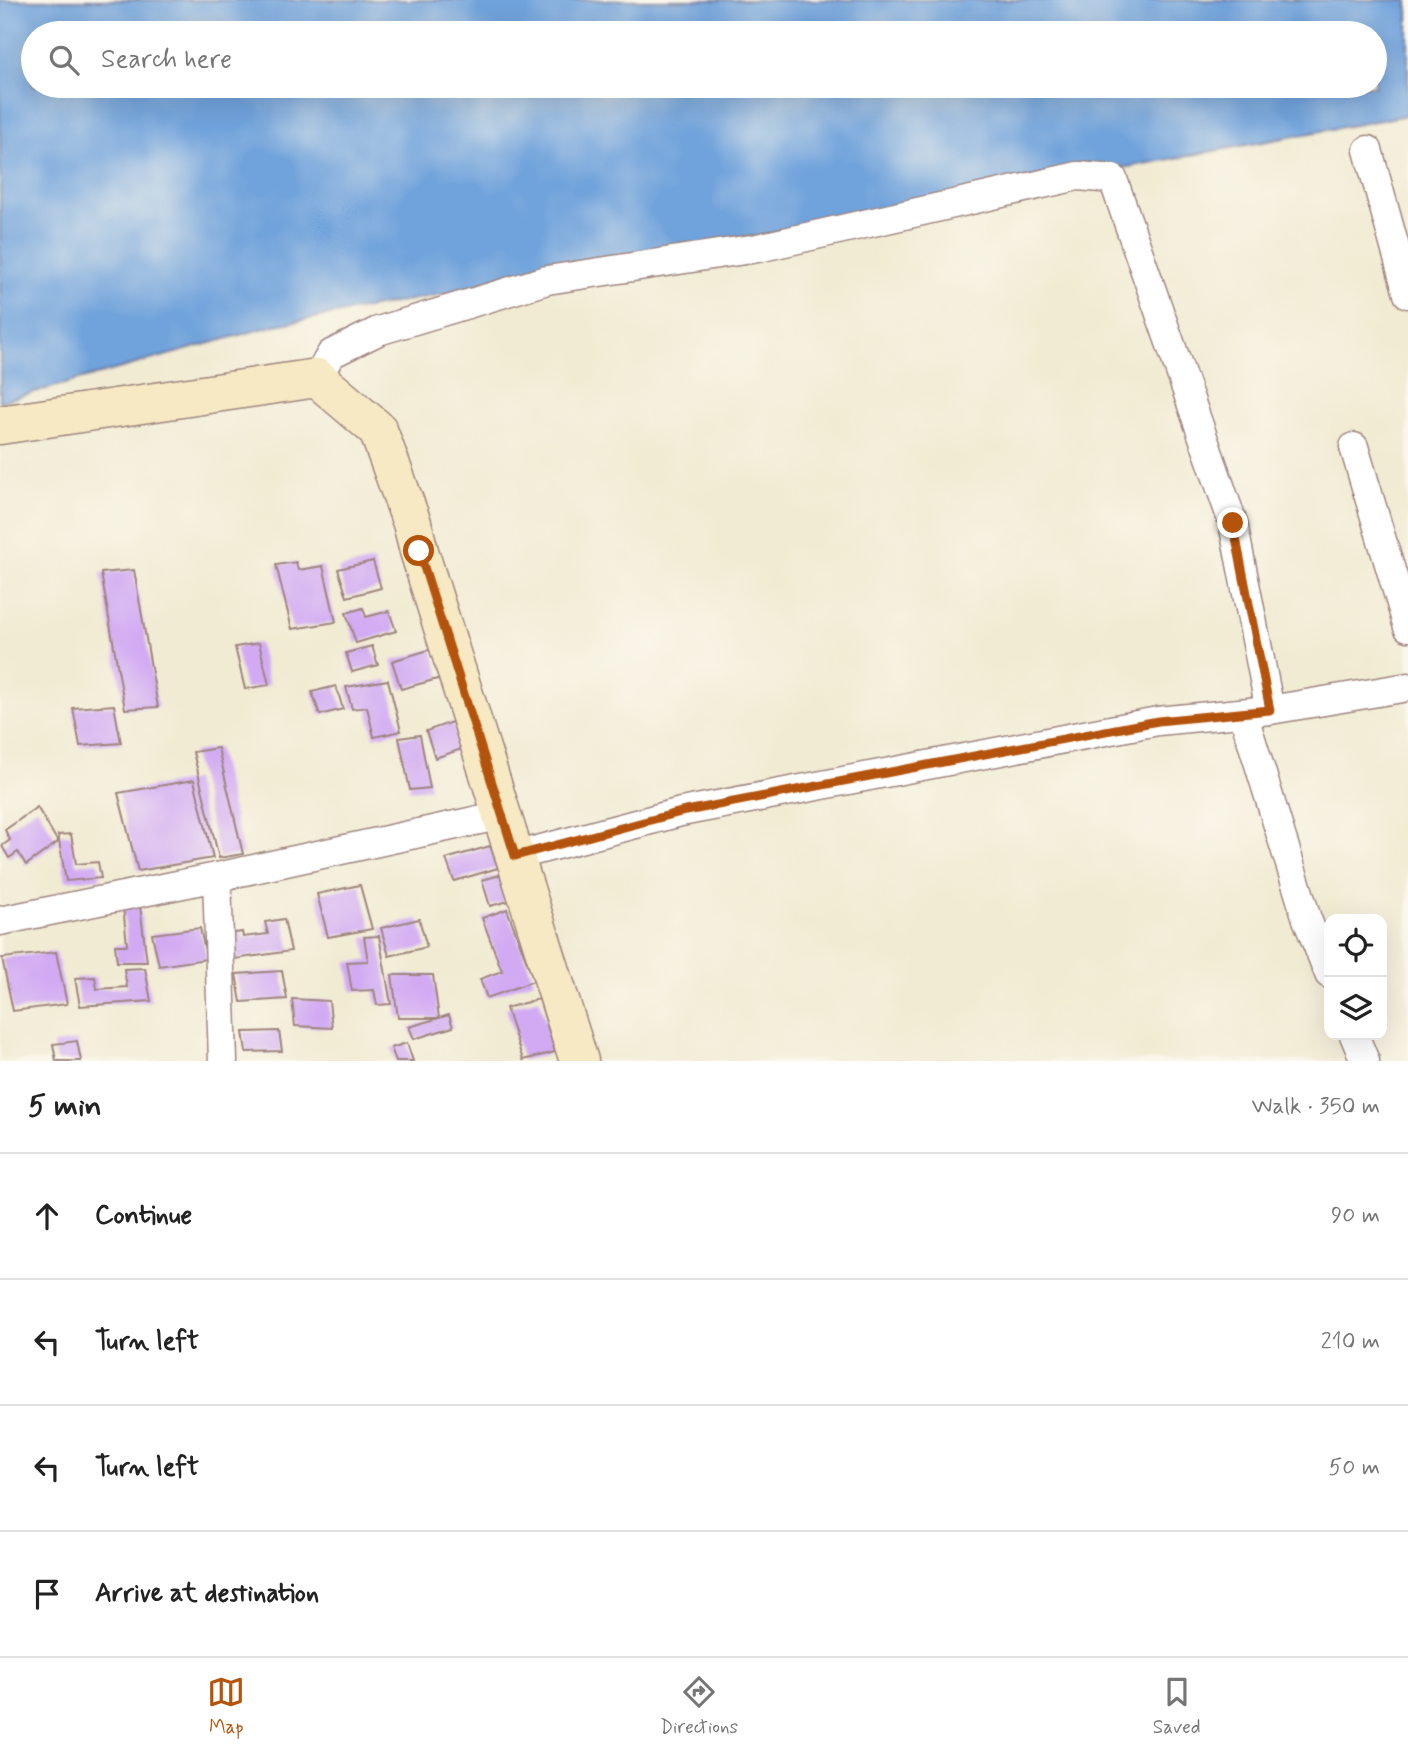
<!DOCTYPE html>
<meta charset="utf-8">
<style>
body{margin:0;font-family:Mynerve,sans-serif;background:#f6f6f6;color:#222}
.controls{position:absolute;right:21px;bottom:21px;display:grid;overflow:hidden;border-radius:14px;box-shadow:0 7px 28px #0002}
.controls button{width:63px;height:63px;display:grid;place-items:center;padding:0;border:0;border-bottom:2px solid #e0e0e0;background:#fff;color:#222;font:35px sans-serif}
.stop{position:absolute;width:21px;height:21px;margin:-16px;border:5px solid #b45309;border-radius:50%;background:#fff}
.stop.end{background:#b45309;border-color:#fff;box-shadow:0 2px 7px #0008}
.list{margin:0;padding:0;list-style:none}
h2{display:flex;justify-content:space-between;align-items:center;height:91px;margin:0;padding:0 28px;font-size:30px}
h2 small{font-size:23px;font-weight:400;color:#767676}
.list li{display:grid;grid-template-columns:46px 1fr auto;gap:21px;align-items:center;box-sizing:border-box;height:126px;padding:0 28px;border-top:2px solid #e0e0e0}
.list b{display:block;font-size:26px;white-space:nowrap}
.list em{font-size:23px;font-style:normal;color:#767676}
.icon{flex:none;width:38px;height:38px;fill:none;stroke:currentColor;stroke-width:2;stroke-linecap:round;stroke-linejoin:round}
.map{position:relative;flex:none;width:1408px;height:1061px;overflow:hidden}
.search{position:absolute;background:#fff;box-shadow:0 7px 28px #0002;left:21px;right:21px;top:21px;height:77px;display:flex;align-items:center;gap:18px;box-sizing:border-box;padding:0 24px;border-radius:38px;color:#767676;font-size:26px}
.sheet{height:595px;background:#fff}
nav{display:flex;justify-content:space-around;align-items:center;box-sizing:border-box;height:98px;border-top:2px solid #e0e0e0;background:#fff;font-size:19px;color:#767676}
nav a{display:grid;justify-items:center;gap:4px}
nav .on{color:#b45309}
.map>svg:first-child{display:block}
.water{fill:#70a2db;stroke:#5d6083;stroke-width:2;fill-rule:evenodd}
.building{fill:#d1aaf3}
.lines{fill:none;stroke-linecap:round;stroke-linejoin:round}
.minor-casing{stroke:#9e857f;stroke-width:31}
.secondary-casing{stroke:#9e857f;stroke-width:41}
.minor{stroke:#fff;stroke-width:28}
.secondary{stroke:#f6e9c3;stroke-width:38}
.route{stroke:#b45309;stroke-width:9}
</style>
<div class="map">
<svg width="1408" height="1061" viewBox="0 0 1408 1061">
<rect width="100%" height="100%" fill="#fbf7ec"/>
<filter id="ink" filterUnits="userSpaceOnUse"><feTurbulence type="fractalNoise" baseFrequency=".0143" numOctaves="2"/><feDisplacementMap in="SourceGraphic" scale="14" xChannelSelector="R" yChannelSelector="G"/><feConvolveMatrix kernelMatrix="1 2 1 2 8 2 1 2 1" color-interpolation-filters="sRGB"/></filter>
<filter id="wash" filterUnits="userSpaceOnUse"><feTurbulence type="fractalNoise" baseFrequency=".00686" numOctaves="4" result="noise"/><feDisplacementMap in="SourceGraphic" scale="28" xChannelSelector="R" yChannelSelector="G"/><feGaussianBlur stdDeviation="1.57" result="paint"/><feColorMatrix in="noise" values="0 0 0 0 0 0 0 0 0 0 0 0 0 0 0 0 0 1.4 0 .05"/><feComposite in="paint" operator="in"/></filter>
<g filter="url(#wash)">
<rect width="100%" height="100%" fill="#f1ebd3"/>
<path class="water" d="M0,0H1408V115L276,325L0,402ZM33,33H1375V86H33Z"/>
<g id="blocks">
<g class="building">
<path d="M373,561L381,588L347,597L338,569Z"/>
<path d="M296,562L298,570L323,566L336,622L292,629L276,565Z"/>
<path d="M134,570L158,707L125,709L101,573Z"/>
<path d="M363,608L366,617L389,611L396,631L356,643L346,613Z"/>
<path d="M259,643L269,685L245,689L235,647Z"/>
<path d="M372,646L378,665L352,672L346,653Z"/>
<path d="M432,649L441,678L401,689L392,661Z"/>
<path d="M388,680L401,731L374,737L367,707L352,709L346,687Z"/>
<path d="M336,686L343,709L320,715L312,692Z"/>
<path d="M114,705L121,743L80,746L73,708Z"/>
<path d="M452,722L462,749L435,758L426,731Z"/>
<path d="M420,735L430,788L410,790L399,738Z"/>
<path d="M218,748L243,854L219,858L193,752Z"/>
<path d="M194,780L213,858L138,871L118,793Z"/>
<path d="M37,807L58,842L26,865L18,852L9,858L2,846L10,840L5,830Z"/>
<path d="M71,834L76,864L98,862L101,878L66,881L58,835Z"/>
<path d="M490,846L498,868L454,881L446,859Z"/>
<path d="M500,875L509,901L490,906L482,880Z"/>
<path d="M360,885L372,929L328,937L317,894Z"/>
<path d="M123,906H140L147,962H117L115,945H127Z"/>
<path d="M507,909L534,981L487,998L480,979L502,971L482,918Z"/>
<path d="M284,919L291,951L235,959L229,934L242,932L243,937L268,934L265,922Z"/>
<path d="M419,919L427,947L389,956L381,928Z"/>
<path d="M200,928L207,959L159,966L152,934Z"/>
<path d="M379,936L391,1004L377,1005L374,990L352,991L347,962L368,961L364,937Z"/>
<path d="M56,952L67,1004L13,1011L2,958Z"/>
<path d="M145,968L151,1001L80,1006L75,978L95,977L97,989L127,987L124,969Z"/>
<path d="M282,971L287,999L241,1002L236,974Z"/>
<path d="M392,975H433L439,1018H398Z"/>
<path d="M292,999L329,1001L332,1028L295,1026Z"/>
<path d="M539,999L555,1052L523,1060L506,1008Z"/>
<path d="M449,1015L453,1027L414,1039L409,1027Z"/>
<path d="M279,1031L282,1051L246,1052L243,1032Z"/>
<path d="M77,1041L81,1061H56L53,1044Z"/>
<path d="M407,1043L413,1061H396L391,1048Z"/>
</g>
</g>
</g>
<g filter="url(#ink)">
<use href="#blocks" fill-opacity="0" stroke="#9e857f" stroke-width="2"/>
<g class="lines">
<defs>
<g id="minor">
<path d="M1368,150L1408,294"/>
<path d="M317,378L331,354L378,331L547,280L758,248L1078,176L1113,179L1233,523L1270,710"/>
<path d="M1354,447L1408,627"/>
<path d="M1243,713L1307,919L1329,974"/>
<path d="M515,856L681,812L1158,721L1270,710L1408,687"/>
<path d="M217,877L223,1061"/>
<path d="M0,921L217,877L502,815"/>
<path d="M1354,1035L1365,1061"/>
</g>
<path id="secondary" d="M0,425L317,378L378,430L412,523L419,551L579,1061"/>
</defs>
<use href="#minor" class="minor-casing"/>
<use href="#secondary" class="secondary-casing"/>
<use href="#minor" class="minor"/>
<use href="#secondary" class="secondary"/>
</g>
</g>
<g class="lines" filter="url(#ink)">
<path class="route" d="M419,551L515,856L681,812L1158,721L1270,710L1233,523"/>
</g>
</svg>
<div class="controls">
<button><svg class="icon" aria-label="locate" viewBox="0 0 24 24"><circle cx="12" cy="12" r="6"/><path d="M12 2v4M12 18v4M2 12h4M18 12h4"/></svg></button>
<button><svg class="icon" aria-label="layers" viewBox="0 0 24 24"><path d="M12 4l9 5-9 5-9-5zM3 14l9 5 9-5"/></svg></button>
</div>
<div class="stop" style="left:419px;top:551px"></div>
<div class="stop end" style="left:1233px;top:523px"></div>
<div class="search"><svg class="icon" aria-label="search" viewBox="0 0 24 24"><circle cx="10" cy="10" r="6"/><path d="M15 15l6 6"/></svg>Search here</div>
</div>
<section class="sheet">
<h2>5 min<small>Walk · 350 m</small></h2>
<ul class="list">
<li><svg class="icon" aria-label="ahead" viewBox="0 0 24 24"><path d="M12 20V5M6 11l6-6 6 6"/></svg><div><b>Continue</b></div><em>90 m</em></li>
<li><svg class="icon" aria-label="left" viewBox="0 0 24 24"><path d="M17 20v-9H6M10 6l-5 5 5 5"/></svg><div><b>Turn left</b></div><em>210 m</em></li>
<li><svg class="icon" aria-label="left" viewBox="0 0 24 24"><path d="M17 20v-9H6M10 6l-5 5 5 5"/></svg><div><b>Turn left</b></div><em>50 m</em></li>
<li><svg class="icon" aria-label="arrive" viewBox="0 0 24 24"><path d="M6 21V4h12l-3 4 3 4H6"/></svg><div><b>Arrive at destination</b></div></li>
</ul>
</section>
<nav>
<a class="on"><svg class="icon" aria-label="map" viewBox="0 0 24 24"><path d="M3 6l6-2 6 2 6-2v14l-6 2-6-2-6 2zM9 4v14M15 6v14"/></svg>Map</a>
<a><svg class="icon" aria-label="directions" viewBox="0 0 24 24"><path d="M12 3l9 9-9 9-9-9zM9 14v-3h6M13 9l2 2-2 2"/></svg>Directions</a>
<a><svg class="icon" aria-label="saved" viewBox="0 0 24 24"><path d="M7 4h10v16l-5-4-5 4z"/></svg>Saved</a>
</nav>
